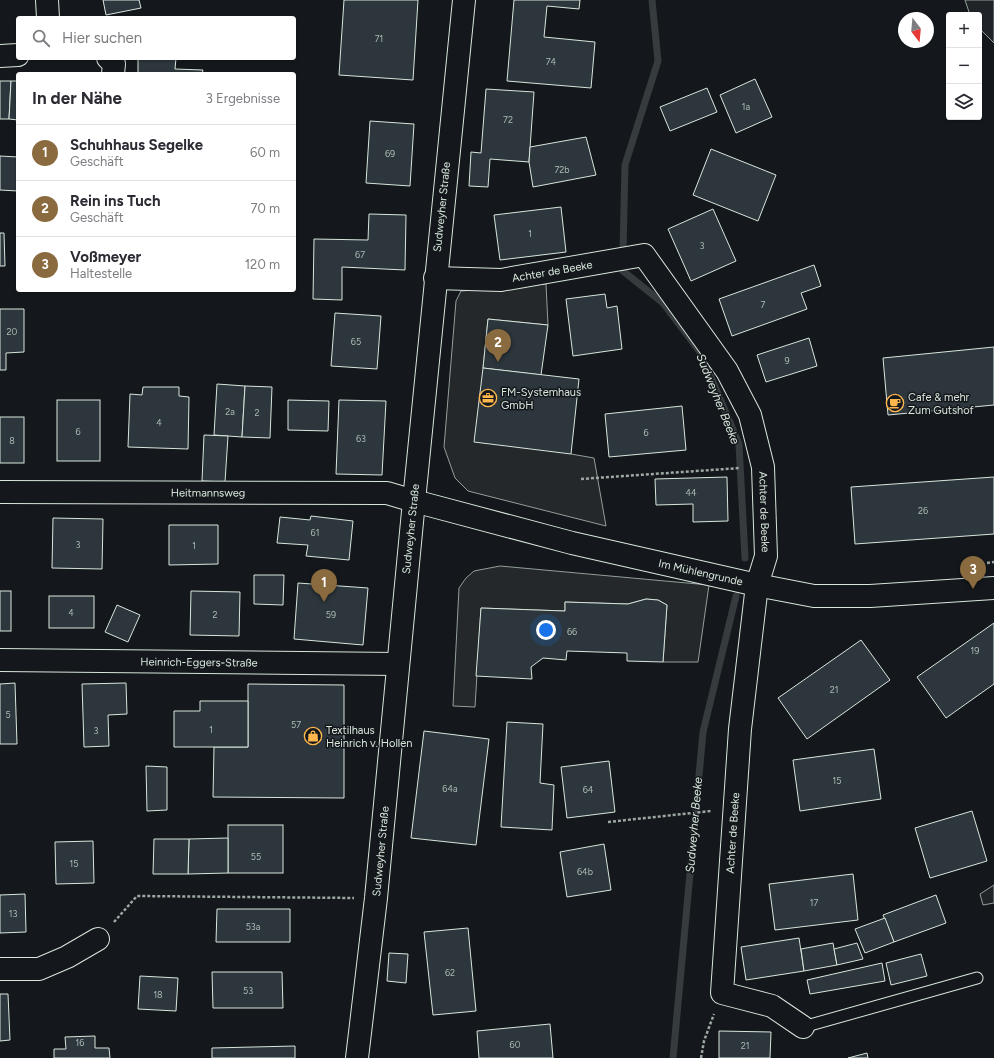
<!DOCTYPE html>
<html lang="de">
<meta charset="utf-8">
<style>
body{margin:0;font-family:Figtree,sans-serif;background:#f7f7f7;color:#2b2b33}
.controls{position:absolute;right:12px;top:12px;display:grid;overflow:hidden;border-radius:4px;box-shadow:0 1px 3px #0004}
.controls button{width:36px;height:36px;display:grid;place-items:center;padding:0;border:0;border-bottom:1px solid #e1e1e2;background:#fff;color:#2b2b33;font:20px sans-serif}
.compass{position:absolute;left:898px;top:12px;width:36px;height:36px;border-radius:50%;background:#fff;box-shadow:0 1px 3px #0004;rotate:164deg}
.you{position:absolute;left:546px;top:630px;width:14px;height:14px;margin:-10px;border:3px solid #fff;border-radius:50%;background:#1a73e8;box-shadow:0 0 0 6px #1a73e833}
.badge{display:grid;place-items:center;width:26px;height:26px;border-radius:50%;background:#8a6a3f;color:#fff;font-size:13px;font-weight:700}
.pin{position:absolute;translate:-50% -33px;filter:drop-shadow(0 1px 2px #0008)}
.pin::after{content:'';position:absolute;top:21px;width:14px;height:12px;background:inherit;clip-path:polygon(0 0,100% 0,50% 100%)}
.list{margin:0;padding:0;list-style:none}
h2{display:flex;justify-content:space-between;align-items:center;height:52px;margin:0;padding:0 16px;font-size:17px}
h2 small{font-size:13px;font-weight:400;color:#7c7c81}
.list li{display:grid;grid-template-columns:26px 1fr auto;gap:12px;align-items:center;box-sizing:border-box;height:56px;padding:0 16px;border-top:1px solid #e1e1e2}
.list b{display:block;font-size:15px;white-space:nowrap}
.list p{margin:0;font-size:13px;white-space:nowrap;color:#7c7c81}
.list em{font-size:13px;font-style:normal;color:#7c7c81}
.icon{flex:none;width:22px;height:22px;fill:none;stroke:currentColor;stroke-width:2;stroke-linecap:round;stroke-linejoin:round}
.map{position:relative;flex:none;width:994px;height:1058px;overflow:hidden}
.search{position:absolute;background:#fff;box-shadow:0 1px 3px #0004;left:16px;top:16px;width:280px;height:44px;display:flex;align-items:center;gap:10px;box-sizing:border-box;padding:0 14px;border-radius:4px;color:#7c7c81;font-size:15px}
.panel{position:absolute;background:#fff;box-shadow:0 1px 3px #0004;left:16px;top:72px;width:280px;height:220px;border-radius:4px}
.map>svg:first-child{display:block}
.green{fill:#202428;stroke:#939e99}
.parking{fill:#24282b;stroke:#939e99}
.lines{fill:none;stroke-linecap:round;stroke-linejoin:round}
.stream{stroke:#363b3e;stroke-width:7}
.building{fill:#2c363c;stroke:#d8e6dc}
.service-casing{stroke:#d8e6dc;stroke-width:13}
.minor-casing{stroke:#d8e6dc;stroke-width:24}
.tertiary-casing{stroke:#d8e6dc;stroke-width:24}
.secondary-casing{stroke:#d8e6dc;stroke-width:24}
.path{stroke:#9da8a2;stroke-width:2.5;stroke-dasharray:3 2;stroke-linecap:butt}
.service{stroke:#14181c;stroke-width:11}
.minor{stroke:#14181c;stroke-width:22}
.tertiary{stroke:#14181c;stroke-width:22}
.secondary{stroke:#14181c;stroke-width:22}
.labels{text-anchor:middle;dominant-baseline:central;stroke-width:3;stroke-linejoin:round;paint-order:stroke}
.number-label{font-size:9px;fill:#adbab4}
.street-label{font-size:11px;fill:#d8e6dc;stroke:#14181c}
.poi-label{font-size:11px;fill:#d8e6dc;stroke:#14181c;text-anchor:start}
.water-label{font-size:12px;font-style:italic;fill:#d8e6dc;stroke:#14181c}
</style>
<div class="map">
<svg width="994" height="1058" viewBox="0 0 994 1058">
<rect width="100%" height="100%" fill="#14181c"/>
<g class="green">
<path d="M965,0H994V43L979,28V15H970Z"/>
<path d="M994,885V903L983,905L980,894Z"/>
</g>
<g class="parking">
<path d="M546,284L548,325L488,319L483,368L571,454L594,458L606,526L468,491L455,478L444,447L456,301L461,291Z"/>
<path d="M500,566L709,585L698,662H663L667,605L658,600L646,599L628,604L565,602V611L481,608L475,707L453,706L459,588L466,578L474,571Z"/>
</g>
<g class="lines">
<g class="stream">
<path d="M623,251L625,165L658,61L652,0"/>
<path d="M623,271L663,303L700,352L716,389L739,444L745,558"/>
<path d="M673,1058L703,732L736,596"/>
</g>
</g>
<g class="building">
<path d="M103,0H139L141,8L106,15Z"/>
<path d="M344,0H418L413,80L339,75Z"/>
<path d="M514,0H580L579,9L547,6L544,37L595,42L591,88L507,81Z"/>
<path d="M138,58H176L175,69L203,70L202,74H138Z"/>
<path d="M755,79L772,117L736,133L720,95Z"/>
<path d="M0,81H11L9,119H0Z"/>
<path d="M11,81H18V120L9,119Z"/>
<path d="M707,88L717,112L670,131L660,107Z"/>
<path d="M486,89L534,92L529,162L490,159L488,187L469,186L471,152L481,153Z"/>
<path d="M370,121L414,124L410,186L366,183Z"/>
<path d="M586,137L596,175L533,187L529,162L530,147Z"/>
<path d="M711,149L776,175L758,221L693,195Z"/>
<path d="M0,156L18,157V191L0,190Z"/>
<path d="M561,207L566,252L500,260L494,215Z"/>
<path d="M713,209L736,261L691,281L668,229Z"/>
<path d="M369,214L406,215L405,270L342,267V300L313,299L314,239L368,240Z"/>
<path d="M0,233H4L5,266H0Z"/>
<path d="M814,265L821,286L801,293L807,309L732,336L719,299Z"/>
<path d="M209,290H247V291Z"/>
<path d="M605,294L607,308L617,306L622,349L573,356L566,299Z"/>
<path d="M0,309H24V352L6,353V370H0Z"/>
<path d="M335,313L381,316L377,369L331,366Z"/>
<path d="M488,319L548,325L541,375L483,368Z"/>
<path d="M809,338L817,366L766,382L757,355Z"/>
<path d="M994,347V405L888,415L883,358Z"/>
<path d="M483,368L579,379L571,454L474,442Z"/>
<path d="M217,384L245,386L242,437L214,435Z"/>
<path d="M245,386L272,387L270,438L242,437Z"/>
<path d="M143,387H179V396L189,397L188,449L128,447L130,394L142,395Z"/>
<rect x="57" y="400" width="43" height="61"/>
<path d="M288,400L329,401L328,431L288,430Z"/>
<path d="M339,400L386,401L382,475L336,474Z"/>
<path d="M682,406L686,450L609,457L605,414Z"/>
<rect x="0" y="417" width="24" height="46"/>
<path d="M204,435L228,436L225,482L202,481Z"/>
<path d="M727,477L728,521L693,522V504L656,505L655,479Z"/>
<path d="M994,477V534L855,544L851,487Z"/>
<path d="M311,516L353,521L349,560L306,556L308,545L277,543L280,517L310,520Z"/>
<path d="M53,518L103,519L102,569L52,568Z"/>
<path d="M169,525H218V564L169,565Z"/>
<path d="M254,575H284L283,605L254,604Z"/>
<path d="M298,583L368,588L363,645L294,639Z"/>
<rect x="0" y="591" width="11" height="40"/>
<path d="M191,591L240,592L239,636L190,635Z"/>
<rect x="49" y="596" width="45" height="32"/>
<path d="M646,599L658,600L667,605L663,662L627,661V653L567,651L566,660L543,658L531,667L532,679L476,676L481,608L565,611V602L628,604Z"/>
<path d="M117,605L140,615L128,642L105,632Z"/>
<path d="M994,623V684L946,718L917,677Z"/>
<path d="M861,640L890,680L807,739L778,698Z"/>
<path d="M15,683L17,744H0V684Z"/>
<path d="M126,683L127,714L108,715L109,746L84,747L82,684Z"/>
<path d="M248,684L344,685V798L213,797L214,747H248Z"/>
<path d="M200,701H248V747H174V711H200Z"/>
<path d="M507,722L543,724L540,783L554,785L552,830L501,827Z"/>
<path d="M424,731L489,739L476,845L411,838Z"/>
<path d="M874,749L881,799L800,811L793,760Z"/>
<path d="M609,761L615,812L567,818L561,767Z"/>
<path d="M146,766L167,767V810L147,811Z"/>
<path d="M972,811L987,861L930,878L915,828Z"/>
<rect x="228" y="825" width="55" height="48"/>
<path d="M228,838V873L188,874L189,839Z"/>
<path d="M154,839H189L188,874H153Z"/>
<path d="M93,841L94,883L56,884L55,842Z"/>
<path d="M604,844L611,890L567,897L560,852Z"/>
<path d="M853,874L858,920L775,930L769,884Z"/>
<path d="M25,894L26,932L0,933V895Z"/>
<path d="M936,895L946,923L894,942L883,915Z"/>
<path d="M217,909H290V942H216Z"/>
<path d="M885,918L894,942L865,953L855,929Z"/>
<path d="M468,928L476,1011L433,1015L424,932Z"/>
<path d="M799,938L804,971L746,980L741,947Z"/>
<path d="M833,943L837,965L804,971L801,949Z"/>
<path d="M857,943L863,959L837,965L834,949Z"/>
<path d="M389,953L408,954L406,983L387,981Z"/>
<path d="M921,954L927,976L891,985L886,963Z"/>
<path d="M882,963L885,981L810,994L807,980Z"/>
<path d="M212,972H282L283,1008H213Z"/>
<path d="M140,976L178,978L176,1011L138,1009Z"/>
<path d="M0,994H8L10,1040L0,1041Z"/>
<path d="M550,1024L553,1058H479L477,1031Z"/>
<path d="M719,1031L771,1032L770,1058H719Z"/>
<path d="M95,1036V1048H109L110,1058H54V1049H66L65,1037Z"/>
<path d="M295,1046V1058H212V1048Z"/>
<path d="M867,1053L868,1058H848Z"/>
</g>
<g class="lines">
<defs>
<path id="service" d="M803,1027L977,978"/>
<g id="minor">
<path d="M47,0L48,18"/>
<path d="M0,56L18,55"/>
<path d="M108,58L114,64L113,74"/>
<path id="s1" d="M435,278L501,280L644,255L727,371L750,415L763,467L766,556L757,585L740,729L722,993L772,1006L803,1027"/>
<path id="s2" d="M0,492L387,493L414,501"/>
<path id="s3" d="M0,660L398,664"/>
<path d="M0,969H39L67,957L98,939"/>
</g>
<g id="tertiary">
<path id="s4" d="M357,1058L376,898L414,501"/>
</g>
<g id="secondary">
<path id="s5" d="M464,0L414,501L572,543L757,585L814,596H870L994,588"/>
</g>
</defs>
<use href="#service" class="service-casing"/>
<use href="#minor" class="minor-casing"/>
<use href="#tertiary" class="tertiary-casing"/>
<use href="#secondary" class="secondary-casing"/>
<g class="path">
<path d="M581,479L740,468"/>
<path d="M987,563L994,562"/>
<path d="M608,822L711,811"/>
<path d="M114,922L137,896L354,898"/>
<path d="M701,1058L704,1041L714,1014"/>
</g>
<use href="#service" class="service"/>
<use href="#minor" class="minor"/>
<use href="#tertiary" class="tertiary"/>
<use href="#secondary" class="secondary"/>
</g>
<defs>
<symbol id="office-ring" viewBox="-11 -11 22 22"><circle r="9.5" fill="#14181c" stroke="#ffb74d" stroke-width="1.5"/><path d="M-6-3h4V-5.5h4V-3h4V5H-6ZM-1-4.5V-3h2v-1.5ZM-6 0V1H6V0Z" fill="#ffb74d"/></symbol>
<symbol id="cafe-ring" viewBox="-11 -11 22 22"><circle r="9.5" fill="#14181c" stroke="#ffb74d" stroke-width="1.5"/><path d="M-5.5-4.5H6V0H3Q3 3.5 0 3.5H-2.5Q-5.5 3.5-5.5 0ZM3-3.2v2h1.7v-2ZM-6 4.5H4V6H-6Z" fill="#ffb74d"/></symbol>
<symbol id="shop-ring" viewBox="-11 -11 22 22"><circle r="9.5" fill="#14181c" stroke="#ffb74d" stroke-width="1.5"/><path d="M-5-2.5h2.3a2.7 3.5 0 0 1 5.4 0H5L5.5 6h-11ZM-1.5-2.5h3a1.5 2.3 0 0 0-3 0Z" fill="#ffb74d"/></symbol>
</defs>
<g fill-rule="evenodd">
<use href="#office-ring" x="478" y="388" width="20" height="20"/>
<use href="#cafe-ring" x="885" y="393" width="20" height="20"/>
<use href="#shop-ring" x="303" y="726" width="20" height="20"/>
</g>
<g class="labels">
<g class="number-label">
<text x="379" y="38">71</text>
<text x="551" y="61">74</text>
<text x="746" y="106">1a</text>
<text x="508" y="119">72</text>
<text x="390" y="153">69</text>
<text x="562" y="169">72b</text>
<text x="530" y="233">1</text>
<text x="702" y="245">3</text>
<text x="360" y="254">67</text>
<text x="763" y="304">7</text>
<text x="12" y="331">20</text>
<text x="356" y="341">65</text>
<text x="787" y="360">9</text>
<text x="230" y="411">2a</text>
<text x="257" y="412">2</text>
<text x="159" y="422">4</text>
<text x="78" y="431">6</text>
<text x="646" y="432">6</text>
<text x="361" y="438">63</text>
<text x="12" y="440">8</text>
<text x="691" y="492">44</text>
<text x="923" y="510">26</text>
<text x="315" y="532">61</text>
<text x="78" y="544">3</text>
<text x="194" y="545">1</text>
<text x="71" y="612">4</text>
<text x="215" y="614">2</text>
<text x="331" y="614">59</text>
<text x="572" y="631">66</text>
<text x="975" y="650">19</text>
<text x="834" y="689">21</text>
<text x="8" y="714">5</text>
<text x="296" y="724">57</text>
<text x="211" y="729">1</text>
<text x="96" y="730">3</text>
<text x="837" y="780">15</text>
<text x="450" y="788">64a</text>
<text x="588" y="789">64</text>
<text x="256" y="856">55</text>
<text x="74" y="863">15</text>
<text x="585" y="871">64b</text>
<text x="814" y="902">17</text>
<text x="13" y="913">13</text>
<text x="253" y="926">53a</text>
<text x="450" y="972">62</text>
<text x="248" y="990">53</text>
<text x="158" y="994">18</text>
<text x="80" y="1042">16</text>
<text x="515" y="1044">60</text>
<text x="745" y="1045">21</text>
</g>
<g class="street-label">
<text transform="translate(442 207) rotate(-84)">Sudweyher Straße</text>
<text stroke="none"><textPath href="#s1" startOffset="118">Achter de Beeke</textPath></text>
<text stroke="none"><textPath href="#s2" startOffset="208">Heitmannsweg</textPath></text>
<text stroke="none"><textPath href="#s1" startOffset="502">Achter de Beeke</textPath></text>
<text transform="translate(411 529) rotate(-84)">Sudweyher Straße</text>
<text stroke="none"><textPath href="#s5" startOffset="799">Im Mühlengrunde</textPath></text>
<text stroke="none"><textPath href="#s3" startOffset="199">Heinrich-Eggers-Straße</textPath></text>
<text transform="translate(733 833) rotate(-86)">Achter de Beeke</text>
<text stroke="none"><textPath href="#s4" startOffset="208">Sudweyher Straße</textPath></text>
</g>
<g class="poi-label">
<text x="501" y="392">FM-Systemhaus<tspan x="501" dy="13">GmbH</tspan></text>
<text x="908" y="397">Cafe &amp; mehr<tspan x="908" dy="13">Zum Gutshof</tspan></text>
<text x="326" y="730">Textilhaus<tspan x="326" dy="13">Heinrich v. Hollen</tspan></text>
</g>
<g class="water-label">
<text transform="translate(718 399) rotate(68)">Sudweyher Beeke</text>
<text transform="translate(694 825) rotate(-85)">Sudweyher Beeke</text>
</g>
</g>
</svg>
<div class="controls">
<button>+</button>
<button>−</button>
<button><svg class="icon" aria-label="layers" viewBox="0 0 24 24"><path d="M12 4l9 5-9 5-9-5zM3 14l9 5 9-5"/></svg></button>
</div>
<svg class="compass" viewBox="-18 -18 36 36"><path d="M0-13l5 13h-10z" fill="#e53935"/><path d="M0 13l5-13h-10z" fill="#7c7c81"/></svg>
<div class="you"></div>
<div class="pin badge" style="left:324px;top:602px">1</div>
<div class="pin badge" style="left:498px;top:362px">2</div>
<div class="pin badge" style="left:973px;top:589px">3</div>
<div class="search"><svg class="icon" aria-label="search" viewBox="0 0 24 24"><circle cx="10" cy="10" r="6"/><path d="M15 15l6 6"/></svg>Hier suchen</div>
<section class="panel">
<h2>In der Nähe<small>3 Ergebnisse</small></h2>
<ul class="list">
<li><span class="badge">1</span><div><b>Schuhhaus Segelke</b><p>Geschäft</p></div><em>60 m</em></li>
<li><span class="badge">2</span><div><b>Rein ins Tuch</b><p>Geschäft</p></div><em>70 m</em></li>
<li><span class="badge">3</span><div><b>Voßmeyer</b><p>Haltestelle</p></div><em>120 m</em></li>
</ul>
</section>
</div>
